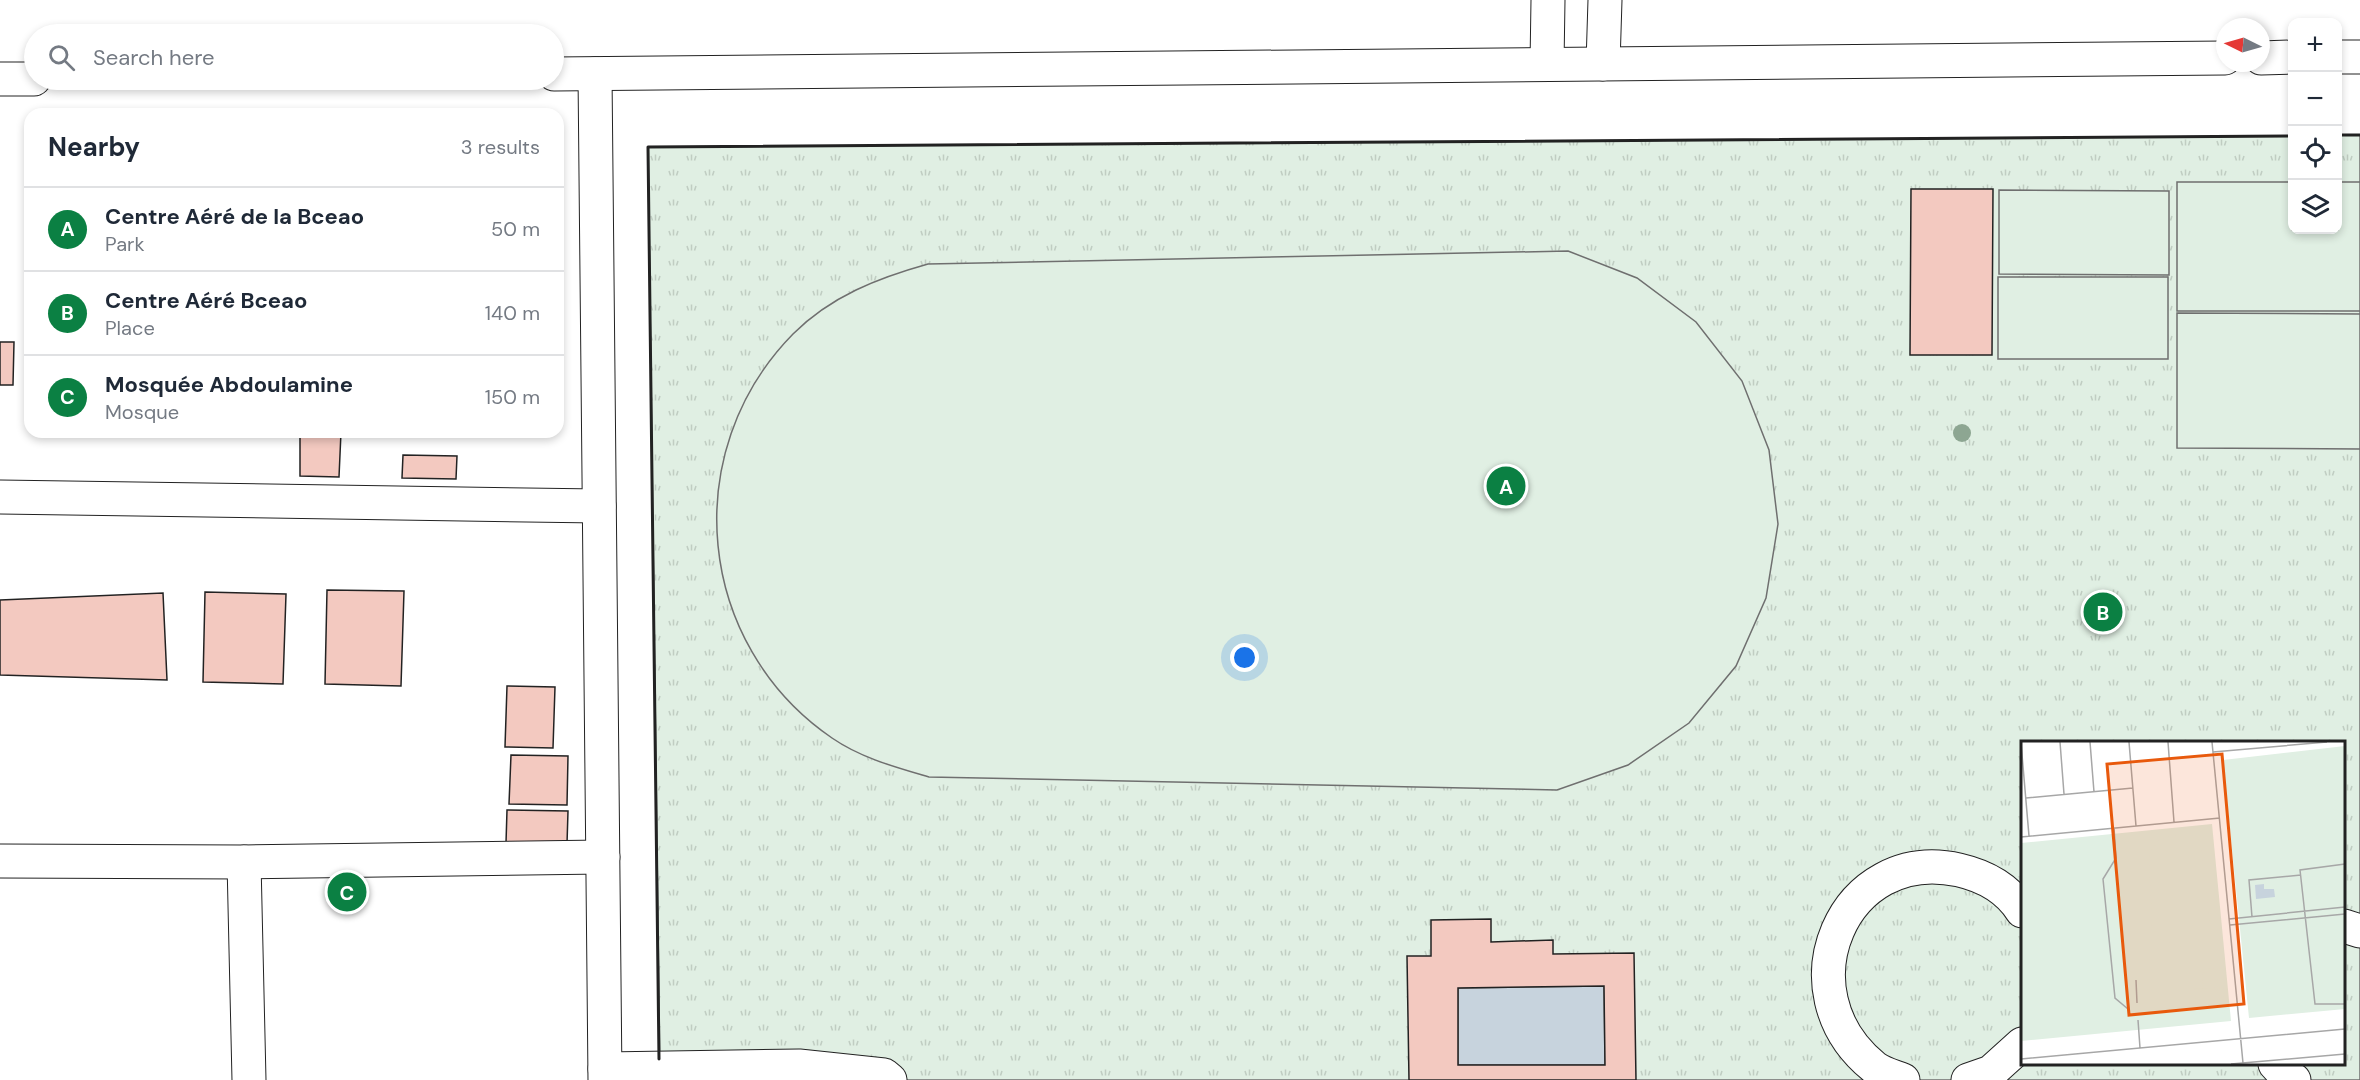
<!DOCTYPE html>
<meta charset="utf-8">
<style>
body{margin:0;font-family:"DM Sans",sans-serif;background:#f2f2f3;color:#1f2937}
.controls{position:absolute;right:18px;top:18px;display:grid;overflow:hidden;border-radius:12px;box-shadow:0 3px 9px #0003}
.controls button{width:54px;height:54px;display:grid;place-items:center;padding:0;border:0;border-bottom:2px solid #e0e1e3;background:#fff;color:#1f2937;font:30px sans-serif}
.compass{position:absolute;left:2216px;top:18px;width:54px;height:54px;border-radius:50%;background:#fff;box-shadow:0 3px 9px #0003;rotate:275deg}
.you{position:absolute;left:1245px;top:658px;width:21px;height:21px;margin:-15px;border:4px solid #fff;border-radius:50%;background:#1a73e8;box-shadow:0 0 0 9px #1a73e833}
.badge{display:grid;place-items:center;width:39px;height:39px;border-radius:50%;background:#0b8043;color:#fff;font-size:20px;font-weight:700}
.pin{position:absolute;translate:-50% -50%;border:3px solid #fff;box-shadow:0 2px 6px #0006}
.list{margin:0;padding:0;list-style:none}
h2{display:flex;justify-content:space-between;align-items:center;height:78px;margin:0;padding:0 24px;font-size:26px}
h2 small{font-size:20px;font-weight:400;color:#747a83}
.list li{display:grid;grid-template-columns:39px 1fr auto;gap:18px;align-items:center;box-sizing:border-box;height:84px;padding:0 24px;border-top:2px solid #e0e1e3}
.list b{display:block;font-size:22px;white-space:nowrap}
.list p{margin:0;font-size:20px;white-space:nowrap;color:#747a83}
.list em{font-size:20px;font-style:normal;color:#747a83}
.icon{flex:none;width:33px;height:33px;fill:none;stroke:currentColor;stroke-width:2;stroke-linecap:round;stroke-linejoin:round}
.map{position:relative;flex:none;width:2360px;height:1080px;overflow:hidden}
.search{position:absolute;background:#fff;box-shadow:0 3px 9px #0003;left:24px;top:24px;width:540px;height:66px;display:flex;align-items:center;gap:15px;box-sizing:border-box;padding:0 21px;border-radius:33px;color:#747a83;font-size:22px}
.panel{position:absolute;background:#fff;box-shadow:0 3px 9px #0003;left:24px;top:108px;width:540px;height:330px;border-radius:18px}
.map>svg:first-child{display:block}
.grass{fill:url(#grass-tufts);stroke:#6f6f6f;stroke-width:1.5;fill-rule:evenodd}
.garden{fill:#e0efe3;stroke:#6f6f6f;stroke-width:1.5}
.water{fill:#c7d3dd;stroke:#6f6f6f;stroke-width:1.5}
.building{fill:#f3c9c0;stroke:#222;stroke-width:1.5;fill-rule:evenodd}
.lines{fill:none;stroke-linecap:round;stroke-linejoin:round}
.minor-casing{stroke:#222;stroke-width:35}
.minor{stroke:#fff;stroke-width:33}
.wall{stroke:#222;stroke-width:3}
.tree{fill:#8da692}
.inset-road{fill:none;stroke:#a7a7a7;stroke-width:1.5}
.view{fill:#e8590c;fill-opacity:0.15;stroke:#e8590c;stroke-width:3}
.inset-edge{fill:none;stroke:#222;stroke-width:3}
</style>
<div class="map">
<svg width="2360" height="1080" viewBox="0 0 2360 1080">
<defs>
<pattern id="grass-tufts" width="24" height="20" patternUnits="userSpaceOnUse" patternTransform="scale(1.5)"><rect width="24" height="20" fill="#e0efe3"/><path d="M3 7l-1-3M5 7V3M7 7l1-3M15 17l-1-3M17 17v-4M19 17l1-3" fill="none" stroke="#c0cdc2"/></pattern>
</defs>
<rect width="100%" height="100%" fill="#fff"/>
<path class="grass" d="M2338,135H2360V1080H660L648,147L2292,136V230H2338ZM2022,742H2344V1064H2022Z"/>
<g class="garden">
<path d="M2177,182H2292V230H2338V182H2360V311H2177Z"/>
<path d="M1999,190L2169,191V275L1999,274Z"/>
<path d="M1568,251L1637,278L1696,322L1742,381L1769,450L1778,524L1766,598L1736,666L1689,723L1628,765L1557,790L929,777C895,767 861,758 832,738C696,645 677,452 793,334C831,296 878,278 928,264Z"/>
<rect x="1998" y="277" width="170" height="82"/>
<path d="M2177,313L2360,314V449L2177,448Z"/>
</g>
<path class="water" d="M1604,986L1605,1065H1458V988Z"/>
<g class="building">
<path d="M1911,189H1993L1992,355H1910Z"/>
<path d="M0,342H14L13,385H0Z"/>
<path d="M300,432H341L339,477L300,476Z"/>
<path d="M403,455L457,456L456,479L402,478Z"/>
<path d="M327,590L404,591L401,686L325,684Z"/>
<path d="M205,592L286,594L283,684L203,682Z"/>
<path d="M163,593L167,680L0,675V600Z"/>
<path d="M507,686L555,687L553,748L505,747Z"/>
<path d="M511,755L568,756L567,805L509,804Z"/>
<path d="M507,810L568,811L567,844L506,843Z"/>
<path d="M1491,919V942L1553,940V954L1634,953L1636,1080H1409L1407,956H1431V920ZM1604,986L1605,1065H1458V988Z"/>
</g>
<g class="lines">
<defs>
<g id="minor">
<path d="M2338,57H2360"/>
<path d="M2261,58L2292,57"/>
<path d="M1547,64L1548,0"/>
<path d="M1603,64L1605,0"/>
<path d="M554,74L2225,58"/>
<path d="M595,74L605,1080"/>
<path d="M0,79H34"/>
<path d="M0,497L599,506"/>
<path d="M0,861L244,862L603,857"/>
<path d="M244,862L249,1080"/>
<path d="M2344,926L2360,931"/>
<path d="M2275,1064L2286,1076L2294,1080"/>
<path d="M605,1069L799,1066L884,1075L890,1080"/>
<path d="M1903,1080C1893,1076 1881,1073 1874,1067C1780,991 1843,844 1959,870C1985,876 2008,889 2022,911"/>
<path d="M1968,1080L1991,1072L2022,1044"/>
</g>
</defs>
<use href="#minor" class="minor-casing"/>
<use href="#minor" class="minor"/>
<g class="wall">
<path d="M2338,135H2360"/>
<path d="M659,1059L648,147L2292,136"/>
</g>
</g>
<circle class="tree" cx="1962" cy="433" r="9"/>
<g transform="translate(2021 741)">
<rect width="324" height="324" fill="#fff"/>
<path d="M191,83L210,280L0,300V102Z" fill="#e0efe3"/>
<path d="M324,5V268L228,277L202,19ZM152,94L168,97L180,109L189,182L177,201L162,206L140,199L131,186L128,113L137,100ZM181 237a10 10 0 1 1 20 0a10 10 0 1 1-20 0ZM202,246L204,271L176,273L173,248Z" fill="#e0efe3"/>
<path d="M243,143V148H253L254,156L235,158L234,144Z" fill="#c7d3dd"/>
<path class="inset-road" d="M39,1L43,53M69,1L73,51M108,1L115,85M147,1L153,81M191,1L222,322M0,2L8,95M192,11L306,1M5,57L112,47M93,87L95,117L82,138L94,257L107,268M0,96L199,77M324,123L279,129L294,263H324M231,176L228,139L280,134M208,178L324,166M209,184L324,173M115,239L116,262M117,279L119,307M0,318L324,288M210,323L324,313"/>
<path class="view" d="M201,13L223,263L108,274L86,23Z"/>
<rect width="324" height="324" class="inset-edge"/>
</g>
</svg>
<div class="controls">
<button>+</button>
<button>−</button>
<button><svg class="icon" aria-label="locate" viewBox="0 0 24 24"><circle cx="12" cy="12" r="6"/><path d="M12 2v4M12 18v4M2 12h4M18 12h4"/></svg></button>
<button><svg class="icon" aria-label="layers" viewBox="0 0 24 24"><path d="M12 4l9 5-9 5-9-5zM3 14l9 5 9-5"/></svg></button>
</div>
<svg class="compass" viewBox="-18 -18 36 36"><path d="M0-13l5 13h-10z" fill="#e53935"/><path d="M0 13l5-13h-10z" fill="#747a83"/></svg>
<div class="you"></div>
<div class="pin badge" style="left:1506px;top:486px">A</div>
<div class="pin badge" style="left:2103px;top:612px">B</div>
<div class="pin badge" style="left:347px;top:892px">C</div>
<div class="search"><svg class="icon" aria-label="search" viewBox="0 0 24 24"><circle cx="10" cy="10" r="6"/><path d="M15 15l6 6"/></svg>Search here</div>
<section class="panel">
<h2>Nearby<small>3 results</small></h2>
<ul class="list">
<li><span class="badge">A</span><div><b>Centre Aéré de la Bceao</b><p>Park</p></div><em>50 m</em></li>
<li><span class="badge">B</span><div><b>Centre Aéré Bceao</b><p>Place</p></div><em>140 m</em></li>
<li><span class="badge">C</span><div><b>Mosquée Abdoulamine</b><p>Mosque</p></div><em>150 m</em></li>
</ul>
</section>
</div>
